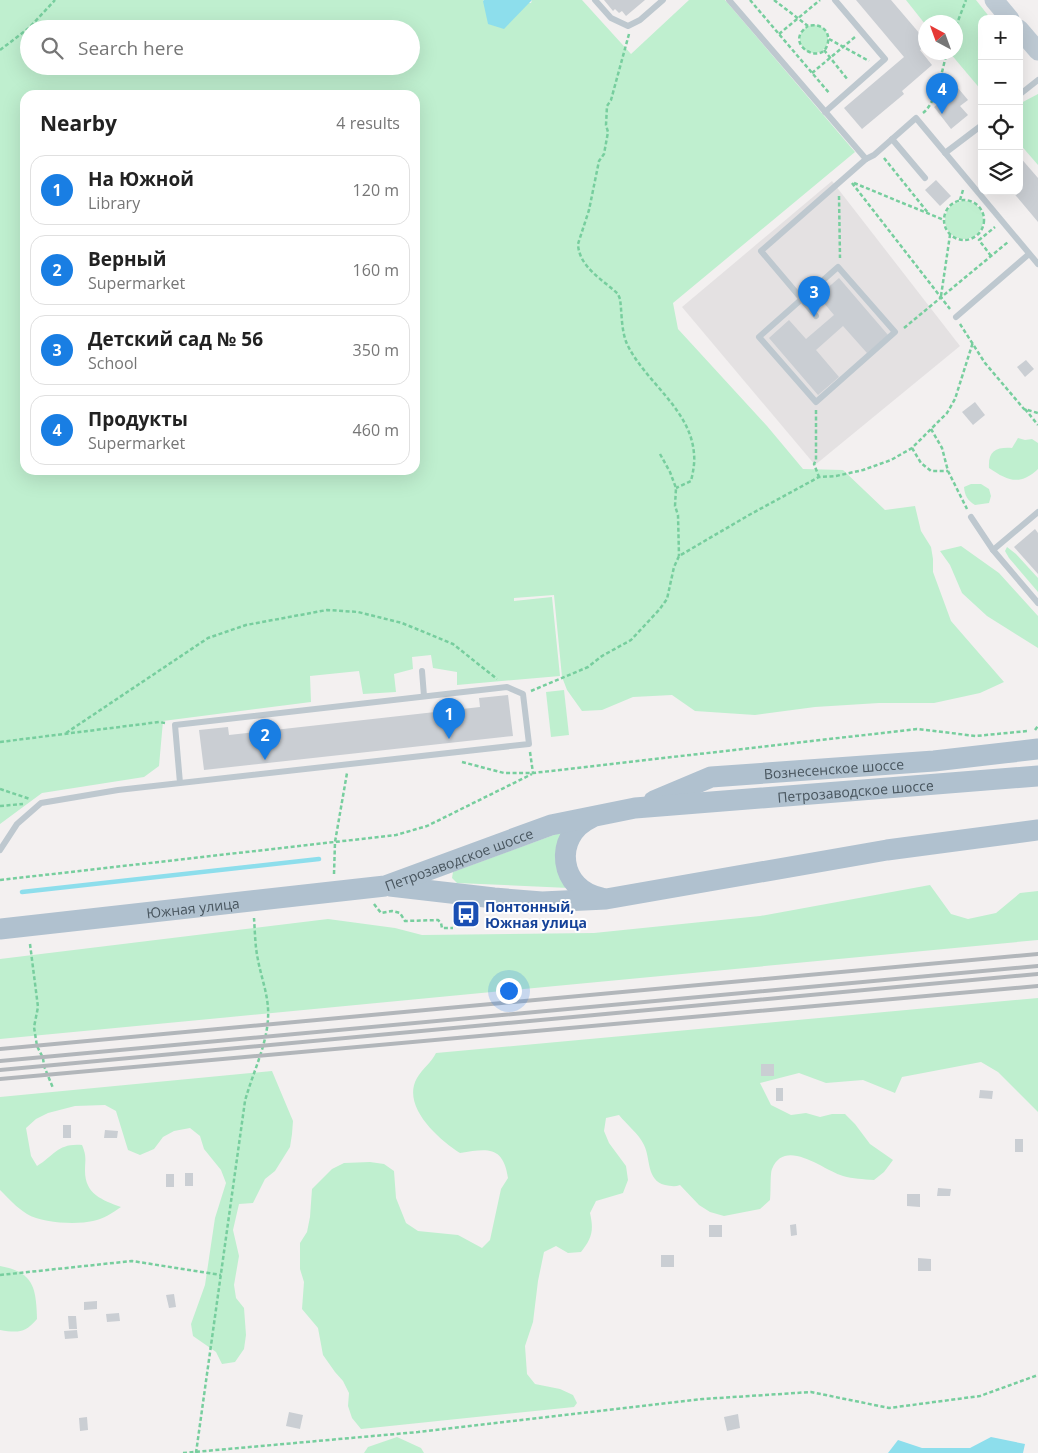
<!DOCTYPE html>
<meta charset="utf-8">
<style>
body{margin:0;font-family:"Open Sans",sans-serif;background:#f2f2f2;color:#222}
.controls{position:absolute;right:15px;top:15px;display:grid;overflow:hidden;border-radius:10px;box-shadow:0 5px 20px #0002}
.controls button{width:45px;height:45px;display:grid;place-items:center;padding:0;border:0;border-bottom:1px solid #e0e0e0;background:#fff;color:#222;font:25px sans-serif}
.compass{position:absolute;left:918px;top:15px;width:45px;height:45px;border-radius:50%;background:#fff;box-shadow:0 5px 20px #0002;rotate:319deg}
.you{position:absolute;left:508px;top:990px;width:18px;height:18px;margin:-12px;border:4px solid #fff;border-radius:50%;background:#1a73e8;box-shadow:0 0 0 8px #1a73e833}
.badge{display:grid;place-items:center;width:32px;height:32px;border-radius:50%;background:#197ee3;color:#fff;font-size:16px;font-weight:700}
.pin{position:absolute;translate:-50% -41px;filter:drop-shadow(0 1px 2px #0008)}
.pin::after{content:'';position:absolute;top:26px;width:18px;height:15px;background:inherit;clip-path:polygon(0 0,100% 0,50% 100%)}
.list{margin:0;padding:0;list-style:none}
h2{display:flex;justify-content:space-between;align-items:center;height:65px;margin:0;padding:0 20px;font-size:21px}
h2 small{font-size:16px;font-weight:400;color:#767676}
.list li{display:grid;grid-template-columns:32px 1fr auto;gap:15px;align-items:center;box-sizing:border-box;height:70px;margin:0 10px 10px;padding:0 10px;border:1px solid #e0e0e0;border-radius:15px}
.list b{display:block;font-size:19px;white-space:nowrap}
.list p{margin:0;font-size:16px;white-space:nowrap;color:#767676}
.list em{font-size:16px;font-style:normal;color:#767676}
.icon{flex:none;width:28px;height:28px;fill:none;stroke:currentColor;stroke-width:2;stroke-linecap:round;stroke-linejoin:round}
.map{position:relative;flex:none;width:1038px;height:1453px;overflow:hidden}
.search{position:absolute;background:#fff;box-shadow:0 5px 20px #0002;left:20px;top:20px;width:400px;height:55px;display:flex;align-items:center;gap:12px;box-sizing:border-box;padding:0 18px;border-radius:28px;color:#767676;font-size:19px}
.panel{position:absolute;background:#fff;box-shadow:0 5px 20px #0002;left:20px;top:90px;width:400px;height:385px;border-radius:15px}
.map>svg:first-child{display:block}
.education{fill:#e4e1e2}
.green{fill:#bfefcf;fill-rule:evenodd}
.water{fill:#8ddeec}
.lines{fill:none;stroke-linecap:round;stroke-linejoin:round}
.stream{stroke:#8ddeec;stroke-width:4.5}
.building{fill:#caced3}
.path{stroke:#77ce9e;stroke-width:2.5;stroke-dasharray:4 2.5;stroke-linecap:butt}
.lane{stroke:#bec8cf;stroke-width:6}
.secondary{stroke:#becad4;stroke-width:19}
.primary{stroke:#b0c1cf;stroke-width:21}
.rail{stroke:#b2b6ba;stroke-width:4}
.labels{text-anchor:middle;dominant-baseline:central;stroke-width:4;stroke-linejoin:round;paint-order:stroke}
.street-label{font-size:14px;fill:#48555e;stroke:#fff}
.transit-label{font-size:14px;font-weight:bold;fill:#164399;stroke:#fff;text-anchor:start}
</style>
<div class="map">
<svg width="1038" height="1453" viewBox="0 0 1038 1453">
<rect width="100%" height="100%" fill="#f3f0f0"/>
<path class="education" d="M832,181L960,346L815,465L682,307Z"/>
<g class="green">
<path d="M0,0H484L483,1L531,3L532,0H582L631,54L689,0H725L855,152L673,303L678,329L767,426L803,469L843,470L885,510L915,506L921,531L931,547L933,559V572L951,621L1004,682L980,693L934,703H879L815,707L755,715L695,711L672,695L633,697L602,710L582,711L567,690L562,677L554,595L514,598V601L552,597L560,676L457,685V672L433,668L431,655L412,657L413,669L394,674L396,692L363,694L359,671L310,676L311,702L163,721L159,766L144,777L42,793L0,824ZM29,29H411V66H29ZM25,95H415V470H25Z"/>
<path d="M906,0H976L991,19H982V91L950,53L956,52V22L925,24Z"/>
<circle cx="814" cy="39" r="14"/>
<path d="M1038,94V165L1019,143V104Z"/>
<circle cx="964" cy="220" r="19"/>
<path d="M1018,438L1025,440L1032,439L1038,443V469C1020,486 1008,481 989,468C988,451 996,447 1012,448Z"/>
<path d="M971,484H981L989,489L991,496L989,503L975,505C967,500 965,496 964,487Z"/>
<path d="M961,546L999,573L1038,616V648L987,616L962,593L950,565L940,551Z"/>
<path d="M1007,547L1016,554L1038,578V592L1009,558L1005,551Z"/>
<path d="M564,690L569,735L551,737L546,692Z"/>
<path d="M562,832L569,888L457,883L452,878L453,872Z"/>
<path d="M930,885L951,914L968,919L996,913L1020,893L1038,891V940L0,1039V959L328,919L395,928L422,935L594,933L760,916Z"/>
<path d="M1038,998V1112L998,1072L981,1062L902,1077L895,1093L863,1080L826,1083L799,1073L760,1083L771,1105L791,1115L806,1113L820,1117L832,1114H845L855,1124L870,1144L893,1160L884,1172L874,1180C863,1179 853,1179 843,1176C823,1170 785,1137 772,1169C770,1173 771,1194 770,1200L760,1209L724,1216L710,1212L699,1205L680,1185C675,1187 670,1186 665,1185C646,1180 651,1159 644,1145C639,1134 627,1125 619,1115L606,1118L604,1131L609,1143L626,1166L628,1180L623,1193L596,1201L590,1213C594,1231 592,1238 581,1252L568,1253L556,1246L544,1252L538,1281L533,1322L525,1346L527,1374L535,1384L560,1389L573,1395L577,1403L574,1407L361,1429L352,1418L348,1406L349,1393L343,1381L335,1372L323,1355L318,1328L302,1309L304,1282L300,1269V1243L307,1232L310,1217L312,1189L332,1169L344,1163L370,1162L384,1164L394,1171L396,1198L406,1223L418,1231L458,1235L482,1248L490,1240L501,1189L508,1178C503,1145 487,1149 460,1153C438,1139 401,1106 417,1078C423,1068 431,1063 436,1053Z"/>
<path d="M272,1071L293,1121L292,1134L290,1147L275,1171L265,1179L253,1203L239,1204L233,1230L239,1256L234,1285L236,1298L244,1308L246,1335L244,1349L235,1362L222,1364L216,1352L193,1336L191,1324L205,1285L215,1218L226,1183L221,1170L204,1149L200,1136L190,1128L174,1131L163,1137L154,1149L140,1155L128,1150L116,1111L105,1105L75,1106L48,1113L36,1119L26,1128L31,1156L37,1166C55,1155 58,1143 82,1145C87,1157 85,1159 85,1171C85,1194 102,1200 121,1207C112,1213 104,1219 93,1221C76,1225 42,1223 27,1214C17,1208 8,1198 0,1190V1097Z"/>
<path d="M0,1266C34,1272 36,1288 37,1319C25,1333 18,1333 0,1330Z"/>
<path d="M397,1437L421,1448L424,1453H364L368,1447Z"/>
</g>
<g class="water">
<path d="M484,0H532L504,29L488,24L483,1Z"/>
<path d="M991,1437L1025,1444L1023,1453H888L898,1440L922,1448H970Z"/>
</g>
<g class="lines">
<path class="stream" d="M22,892L319,859"/>
</g>
<g class="building">
<path d="M604,0H645L626,16L622,11L619,13L615,9L613,11Z"/>
<path d="M856,0H891L926,41V46L920,50L932,65L902,91L904,94L862,129L844,108L904,57Z"/>
<path d="M958,88L968,100L960,106L968,115L951,129L934,107Z"/>
<path d="M1019,156L1038,178V222L1012,191H1019Z"/>
<path d="M936,180L951,196L940,206L925,190Z"/>
<path d="M839,278L888,335L867,353L843,326L816,350L839,377L818,395L769,338L789,320L806,339L834,315L818,296Z"/>
<path d="M1026,360L1034,369L1025,377L1017,367Z"/>
<path d="M975,402L985,415L973,425L962,412Z"/>
<path d="M1035,529L1038,533V574L1014,547Z"/>
<path d="M508,695L513,736L204,770L199,730L228,727L229,735L480,707L479,698Z"/>
<rect x="761" y="1064" width="13" height="12"/>
<rect x="776" y="1088" width="7" height="13"/>
<path d="M980,1090L993,1091L992,1099L979,1098Z"/>
<rect x="63" y="1125" width="8" height="13"/>
<path d="M105,1130L118,1131L117,1138H104Z"/>
<rect x="1015" y="1139" width="8" height="13"/>
<rect x="185" y="1173" width="8" height="13"/>
<rect x="166" y="1174" width="8" height="13"/>
<path d="M938,1188L951,1189L950,1196H937Z"/>
<path d="M907,1194H920V1207L907,1206Z"/>
<path d="M796,1224L797,1235L791,1236L790,1225Z"/>
<rect x="709" y="1225" width="13" height="12"/>
<rect x="661" y="1255" width="13" height="12"/>
<path d="M918,1258L931,1259V1271H918Z"/>
<path d="M174,1294L176,1307L169,1308L166,1295Z"/>
<path d="M97,1301V1309L84,1310V1302Z"/>
<path d="M119,1313L120,1321L107,1322L106,1314Z"/>
<path d="M68,1316H76L77,1329H69Z"/>
<path d="M77,1330L78,1338L65,1339L64,1331Z"/>
<path d="M289,1412L303,1415L300,1429L286,1426Z"/>
<path d="M738,1414L740,1428L727,1431L724,1417Z"/>
<path d="M87,1417L88,1430L80,1431L79,1418Z"/>
</g>
<g class="lines">
<g class="path">
<path d="M750,0L830,94"/>
<path d="M774,0L808,26C819,23 830,29 828,42C824,68 781,44 808,26"/>
<path d="M956,26L966,0"/>
<path d="M629,34L611,100L607,106L606,125L608,132L604,154L599,161L589,210L578,244C579,267 602,279 618,294L620,299C622,313 621,330 627,344C645,382 691,409 694,454C695,463 693,472 691,481L676,488"/>
<path d="M779,34L820,0"/>
<path d="M829,39L869,61"/>
<path d="M0,50L29,28L55,0"/>
<path d="M824,50L848,80"/>
<path d="M812,73L855,37"/>
<path d="M923,113C937,102 942,70 947,52"/>
<path d="M884,158L929,214"/>
<path d="M852,183L950,309"/>
<path d="M854,183L944,220"/>
<path d="M839,196L840,258"/>
<path d="M960,200L963,190"/>
<circle cx="964" cy="220" r="20"/>
<path d="M991,256L979,240L995,227"/>
<path d="M941,296L950,235"/>
<path d="M960,324L985,363L1024,409L1038,413"/>
<path d="M904,328L1008,242"/>
<path d="M1025,409L1038,425"/>
<path d="M816,410V460L814,464L819,477"/>
<path d="M931,429L942,448L948,471L967,509"/>
<path d="M912,448L921,463L931,471H948"/>
<path d="M660,454L670,472L676,488L675,506L678,515L679,556"/>
<path d="M531,691L588,667L602,656L631,640L659,610L667,599L674,567L679,556L749,515L819,477L836,476L863,470L891,460L912,448L947,413L955,399L973,342"/>
<path d="M1035,730L1038,726"/>
<path d="M66,733L208,638L246,625L327,610L358,612L402,623L453,644L497,679"/>
<path d="M0,742L159,722L165,723"/>
<path d="M530,752L533,773"/>
<path d="M462,762L504,773H533L917,729L976,736L1027,731"/>
<path d="M0,789L30,799"/>
<path d="M0,806L23,804"/>
<path d="M334,874L335,842L347,773"/>
<path d="M0,880L396,835L427,826L532,774"/>
<path d="M374,904L381,913L392,911L400,913L405,921L438,920L441,923L442,928H453"/>
<path d="M30,944L38,1007L34,1027L37,1046L43,1058L44,1066L53,1088"/>
<path d="M0,1275L132,1261L221,1275"/>
<path d="M183,1453L418,1432L703,1399L811,1392L889,1408L980,1396L1038,1375"/>
<path d="M196,1453L245,1101C253,1071 270,1040 268,1008C267,992 261,976 258,960C255,946 255,932 254,918"/>
</g>
<g class="lane">
<path d="M595,0L611,18L628,26L640,20L663,0"/>
<path d="M729,0L866,159L874,155L916,118L1038,264"/>
<path d="M1019,95L1038,80"/>
<path d="M825,112L885,59L835,0"/>
<path d="M892,139L925,178"/>
<path d="M945,153L982,125"/>
<path d="M838,267L895,332L816,402L759,337Z"/>
<path d="M816,316L761,251L866,159"/>
<path d="M956,317L1029,254"/>
<path d="M1038,512L993,550L1038,603"/>
<path d="M971,517L993,550"/>
<path d="M422,671L424,696"/>
<path d="M0,850L17,824L41,803L118,790L529,744L523,694L507,687L175,725L180,783"/>
</g>
<g class="secondary">
<path d="M994,0L1010,19"/>
<path d="M1019,29L1038,51"/>
</g>
<g class="primary">
<path id="s1" d="M654,801L711,777L934,761L1038,749"/>
<path d="M591,818C552,836 559,891 602,898"/>
<path d="M390,886L494,898L542,902L606,899L887,850L1038,830"/>
<path id="s2" d="M0,929L385,886L551,825L635,808L1038,776"/>
</g>
<g class="rail">
<path d="M0,1049L1038,954"/>
<path d="M0,1061L1038,966"/>
<path d="M0,1070L1038,974"/>
<path d="M0,1079L1038,986"/>
</g>
</g>
<defs>
<symbol id="bus-square" viewBox="-11 -11 22 22"><rect x="-9" y="-9" width="18" height="18" rx="4" fill="#1a4fb4" stroke="#fff"/><path d="M-5-6H5V4H4V6H2V4H-2V6H-4V4H-5ZM-3.5-4V0h7V-4ZM-3.5 1.2v1.5H-2V1.2ZM2 1.2v1.5H3.5V1.2Z" fill="#fff"/></symbol>
</defs>
<g fill-rule="evenodd">
<use href="#bus-square" x="450" y="898" width="32" height="32"/>
</g>
<g class="labels">
<g class="street-label">
<text stroke="none"><textPath href="#s1" startOffset="185">Вознесенское шоссе</textPath></text>
<text stroke="none"><textPath href="#s2" startOffset="871">Петрозаводское шоссе</textPath></text>
<text stroke="none"><textPath href="#s2" startOffset="466">Петрозаводское шоссе</textPath></text>
<text stroke="none"><textPath href="#s2" startOffset="194">Южная улица</textPath></text>
</g>
<g class="transit-label">
<text x="485" y="906">Понтонный,<tspan x="485" dy="16">Южная улица</tspan></text>
</g>
</g>
</svg>
<div class="controls">
<button>+</button>
<button>−</button>
<button><svg class="icon" aria-label="locate" viewBox="0 0 24 24"><circle cx="12" cy="12" r="6"/><path d="M12 2v4M12 18v4M2 12h4M18 12h4"/></svg></button>
<button><svg class="icon" aria-label="layers" viewBox="0 0 24 24"><path d="M12 4l9 5-9 5-9-5zM3 14l9 5 9-5"/></svg></button>
</div>
<svg class="compass" viewBox="-18 -18 36 36"><path d="M0-13l5 13h-10z" fill="#e53935"/><path d="M0 13l5-13h-10z" fill="#767676"/></svg>
<div class="you"></div>
<div class="pin badge" style="left:449px;top:739px">1</div>
<div class="pin badge" style="left:265px;top:760px">2</div>
<div class="pin badge" style="left:814px;top:317px">3</div>
<div class="pin badge" style="left:942px;top:114px">4</div>
<div class="search"><svg class="icon" aria-label="search" viewBox="0 0 24 24"><circle cx="10" cy="10" r="6"/><path d="M15 15l6 6"/></svg>Search here</div>
<section class="panel">
<h2>Nearby<small>4 results</small></h2>
<ul class="list">
<li><span class="badge">1</span><div><b>На Южной</b><p>Library</p></div><em>120 m</em></li>
<li><span class="badge">2</span><div><b>Верный</b><p>Supermarket</p></div><em>160 m</em></li>
<li><span class="badge">3</span><div><b>Детский сад № 56</b><p>School</p></div><em>350 m</em></li>
<li><span class="badge">4</span><div><b>Продукты</b><p>Supermarket</p></div><em>460 m</em></li>
</ul>
</section>
</div>
